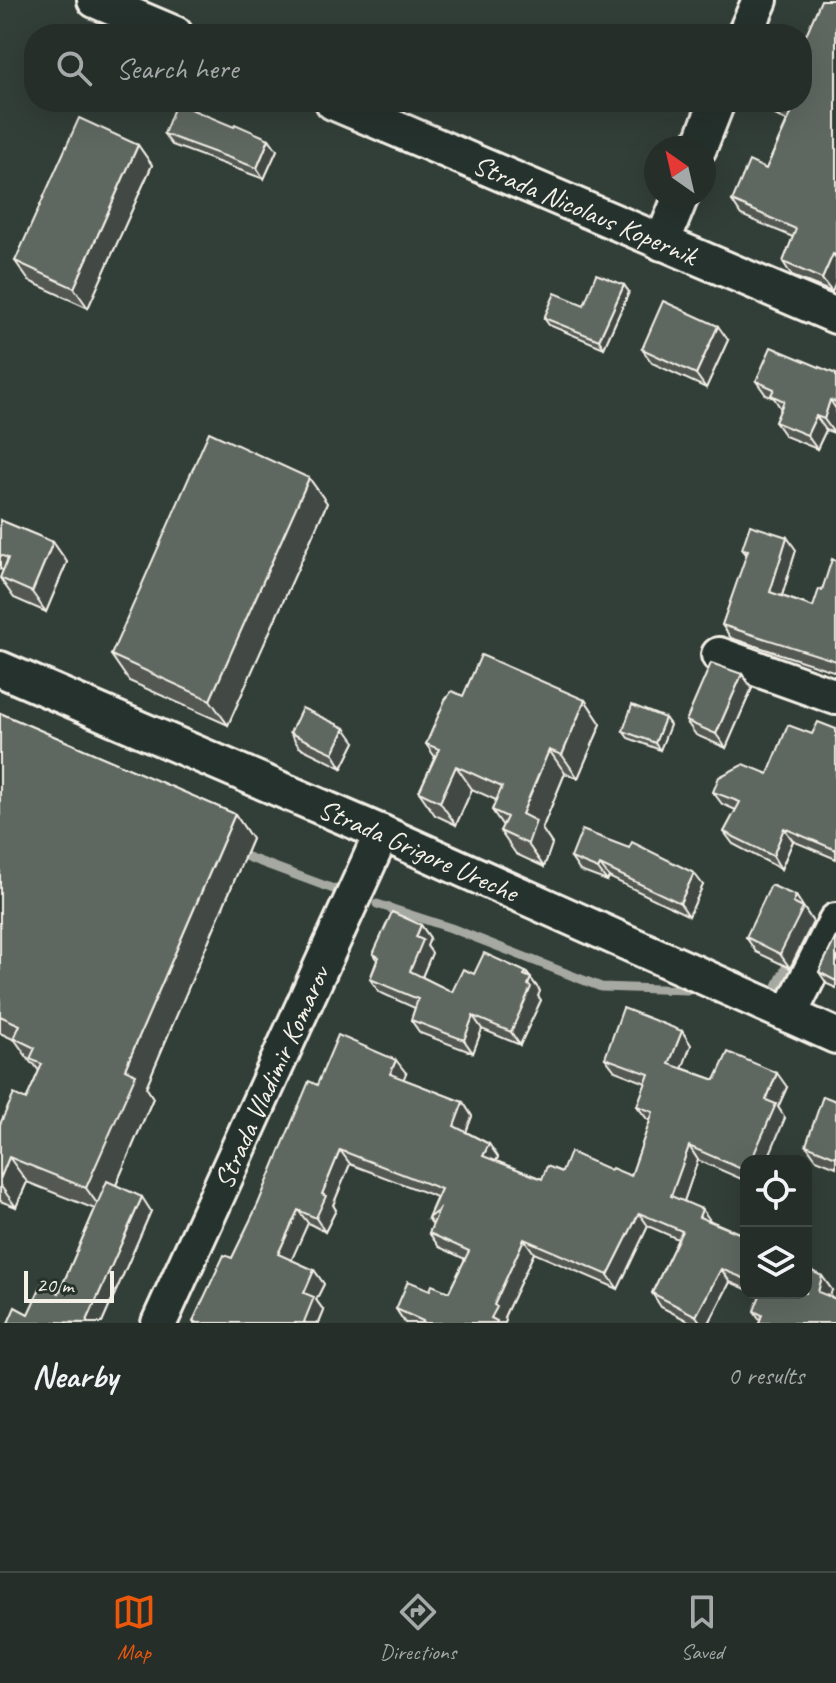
<!DOCTYPE html>
<style>
body{margin:0;font-family:Caveat,sans-serif;background:#2e3632;color:#f1f3f6}
.controls{position:absolute;right:24px;bottom:24px;display:grid;overflow:hidden;border-radius:16px;box-shadow:0 8px 32px #0002}
.controls button{width:72px;height:72px;display:grid;place-items:center;padding:0;border:0;border-bottom:2px solid #424a47;background:#262e2a;color:#f1f3f6;font:40px sans-serif}
.compass{position:absolute;left:644px;top:136px;width:72px;height:72px;border-radius:50%;background:#262e2a;box-shadow:0 8px 32px #0002;rotate:326deg}
.scale{position:absolute;left:24px;bottom:20px;width:90px;box-sizing:border-box;padding-left:8px;border:4px solid #f4f1e8;border-top:0;font-size:22px;line-height:28px;white-space:nowrap;color:#f4f1e8;-webkit-text-stroke:6px #26332d;paint-order:stroke}
.list{margin:0;padding:0;list-style:none}
h2{display:flex;justify-content:space-between;align-items:center;height:104px;margin:0;padding:0 32px;font-size:34px}
h2 small{font-size:26px;font-weight:400;color:#a4a8a8}
.icon{flex:none;width:44px;height:44px;fill:none;stroke:currentColor;stroke-width:2;stroke-linecap:round;stroke-linejoin:round}
.map{position:relative;flex:none;width:836px;height:1323px;overflow:hidden}
.search{position:absolute;background:#262e2a;box-shadow:0 8px 32px #0002;left:24px;right:24px;top:24px;height:88px;display:flex;align-items:center;gap:20px;box-sizing:border-box;padding:0 28px;border-radius:32px;color:#a4a8a8;font-size:30px}
.sheet{height:248px;background:#262e2a}
nav{display:flex;justify-content:space-around;align-items:center;box-sizing:border-box;height:112px;border-top:2px solid #424a47;background:#262e2a;font-size:22px;color:#a4a8a8}
nav a{display:grid;justify-items:center;gap:4px}
nav .on{color:#ea580c}
.map>svg:first-child{display:block}
.lines{fill:none;stroke-linecap:round;stroke-linejoin:round}
.stream{stroke:#a6a9a1;stroke-width:9}
.street-casing{stroke:#f4f1e8;stroke-width:40}
.street{stroke:#26332d;stroke-width:34}
.wall{fill:#525953;stroke:#f4f1e8;stroke-width:2}
.shaded-wall{fill:#424944;stroke:#f4f1e8;stroke-width:2}
.building{fill:#5f6861;stroke:#f4f1e8;stroke-width:2}
.labels{text-anchor:middle;dominant-baseline:central;stroke-width:6;stroke-linejoin:round;paint-order:stroke}
.street-label{font-size:28px;fill:#f4f1e8;stroke:#26332d}
</style>
<div class="map">
<svg width="836" height="1323" viewBox="0 0 836 1323">
<rect width="100%" height="100%" fill="#323e38"/>
<filter id="ink" filterUnits="userSpaceOnUse"><feTurbulence type="fractalNoise" baseFrequency=".0125" numOctaves="2"/><feDisplacementMap in="SourceGraphic" scale="16" xChannelSelector="R" yChannelSelector="G"/><feConvolveMatrix kernelMatrix="1 2 1 2 8 2 1 2 1" color-interpolation-filters="sRGB"/></filter>
<g filter="url(#ink)">
<g class="lines">
<g class="stream">
<path d="M234,852L347,894"/>
<path d="M377,904L451,928L601,987L687,990"/>
<path d="M773,994L791,957"/>
</g>
<defs>
<g id="street">
<path d="M95,0L175,34"/>
<path d="M745,34L760,0"/>
<path id="s1" d="M333,102L836,316"/>
<path d="M699,148L717,102"/>
<path d="M662,243L681,196"/>
<path d="M719,655L836,697"/>
<path id="s2" d="M0,669L382,833L836,1036"/>
<path d="M789,1015L836,921"/>
<path id="s3" d="M159,1323L382,833"/>
</g>
</defs>
<use href="#street" class="street-casing"/>
<use href="#street" class="street"/>
</g>
<g class="wall">
<path d="M836,0V282L832,292L792,276L783,262L793,237L741,215L732,201L766,169L787,121L771,113L763,102H802Z"/>
<path d="M164,134L269,139L277,150L264,179L172,145Z"/>
<path d="M138,145L152,165L88,308L29,281L15,261Z"/>
<path d="M624,285L629,292L604,348L549,325L544,318L584,305Z"/>
<path d="M728,340L706,388L652,363L642,349Z"/>
<path d="M836,374V426L834,433L826,430L817,449L785,436L775,422L781,409L774,398L766,395L756,381Z"/>
<path d="M309,478L327,503L228,725L129,681L111,655Z"/>
<path d="M0,520L53,542L67,562L46,612L14,598L0,578L3,570L0,569Z"/>
<path d="M742,549L796,550L782,596L813,607L836,561V672L731,638L722,625L747,555Z"/>
<path d="M742,674L752,688L726,748L696,735L686,721Z"/>
<path d="M463,696L585,700L601,724L578,778L565,773L542,829L552,844L544,867L516,854L500,831L503,826L492,810L496,800L472,789L456,825L435,815L419,792L435,757L426,744Z"/>
<path d="M0,713L235,814L252,839L146,1087L153,1098L116,1185L151,1211L102,1323H8L28,1314L59,1293L95,1209L27,1182L16,1207L0,1201V1124L26,1100L39,1071L34,1064L31,1063L15,1040L0,1033Z"/>
<path d="M665,718L670,725L660,750L628,738L623,731Z"/>
<path d="M836,729V859L793,841L781,869L733,844L724,832L736,810L722,804L713,792L768,774L812,734Z"/>
<path d="M290,733L355,742L342,768L299,747Z"/>
<path d="M571,858L703,885L689,916L609,877L607,881L580,871Z"/>
<path d="M796,896L813,922L790,968L756,952L746,937Z"/>
<path d="M421,925L430,938L427,946L432,953L422,977L452,992L474,974L526,972L540,991L538,996L541,1000L520,1045L482,1029L473,1053L420,1033L411,1020L415,1008L379,992L370,979L377,960L373,954Z"/>
<path d="M836,937V988L827,984L819,972Z"/>
<path d="M682,1031L691,1045L682,1068L715,1080L787,1087L778,1107L785,1118L746,1161V1181L698,1160L684,1201L711,1221L746,1236V1289L730,1282L709,1323H692L661,1307L652,1293L678,1239L648,1226L618,1289L534,1253L504,1317L506,1320L505,1323H405L396,1309L430,1290L449,1292L465,1259L439,1247L429,1233L433,1225L428,1218L437,1197L350,1164L333,1205L336,1210L325,1232L308,1223L291,1260L314,1270L324,1284L316,1300L324,1311L319,1323H194L193,1321L232,1258L317,1085L406,1073L403,1079L463,1102L472,1116L466,1132L489,1144L498,1157L496,1161L542,1179L562,1172L611,1170L631,1176L650,1121L647,1119L637,1106L646,1083L615,1071L605,1058Z"/>
<path d="M836,1101V1167L816,1159L806,1145Z"/>
<path d="M822,1276L832,1290L760,1320L754,1311L761,1295L757,1293H806Z"/>
</g>
<g class="shaded-wall">
<path d="M269,139L277,150L264,179L257,168Z"/>
<path d="M138,145L152,165L88,308L74,288Z"/>
<path d="M833,254L836,258V282L832,292L822,279Z"/>
<path d="M624,285L629,292L604,348L599,340Z"/>
<path d="M718,326L728,340L706,388L696,374Z"/>
<path d="M830,400L836,409V426L834,433L824,419Z"/>
<path d="M816,416L826,430L817,449L807,435Z"/>
<path d="M309,478L327,503L228,725L210,700Z"/>
<path d="M787,537L796,550L779,605L770,592Z"/>
<path d="M53,542L67,562L46,612L32,592Z"/>
<path d="M742,674L752,688L726,748L716,734Z"/>
<path d="M585,700L601,724L578,778L562,755Z"/>
<path d="M665,718L670,725L660,750L655,743Z"/>
<path d="M345,728L355,742L342,768L333,753Z"/>
<path d="M549,750L565,773L542,829L552,844L544,867L528,844L522,814Z"/>
<path d="M456,766L472,789L456,825L440,802Z"/>
<path d="M235,814L252,839L146,1087L153,1098L104,1213L86,1188L125,1069Z"/>
<path d="M784,828L793,841L781,869L773,856Z"/>
<path d="M600,865L609,877L607,881L598,869Z"/>
<path d="M694,873L703,885L689,916L680,903Z"/>
<path d="M796,896L813,922L790,968L780,954L793,903Z"/>
<path d="M421,925L430,938L427,946L432,953L419,984L410,971L416,937Z"/>
<path d="M526,972L540,991L538,996L541,1000L520,1045L511,1032L528,985L524,975Z"/>
<path d="M473,1016L482,1029L473,1053L464,1040Z"/>
<path d="M682,1031L691,1045L679,1077L669,1064Z"/>
<path d="M396,1060L406,1073L400,1088L390,1074Z"/>
<path d="M777,1073L787,1087L778,1107L785,1118L767,1161H751L766,1100Z"/>
<path d="M463,1102L472,1116L463,1140L454,1126Z"/>
<path d="M489,1144L498,1157L492,1170L483,1156Z"/>
<path d="M689,1146L698,1160L681,1210L671,1196Z"/>
<path d="M340,1150L350,1164L333,1205L336,1210L325,1232L316,1218L322,1194Z"/>
<path d="M9,1157L27,1182L16,1207L0,1185V1179Z"/>
<path d="M142,1197L151,1211L102,1323H86Z"/>
<path d="M702,1209L712,1223L699,1217Z"/>
<path d="M298,1210L308,1223L288,1268L278,1254Z"/>
<path d="M639,1213L648,1226L618,1289L608,1275Z"/>
<path d="M524,1239L534,1253L504,1317L506,1320L505,1323H495L491,1318L494,1305Z"/>
<path d="M721,1269L730,1282L709,1323H701L696,1316Z"/>
<path d="M314,1270L324,1284L316,1300L324,1311L319,1323H304V1293Z"/>
<path d="M822,1276L832,1290L827,1306L818,1292Z"/>
</g>
<g class="building">
<path d="M821,0H836V255L833,254L822,279L783,262L796,229L732,201L749,161L766,169L791,114L765,102H802V44Z"/>
<path d="M176,103L234,127L235,124L269,139L257,168L164,134Z"/>
<path d="M79,118L138,145L74,288L15,261Z"/>
<path d="M596,274L624,285L599,340L544,318L555,293L584,305Z"/>
<path d="M663,301L718,326L696,374L642,349Z"/>
<path d="M771,347L836,374V402L830,400L824,419L816,416L807,435L775,422L784,401L771,395L774,389L756,381Z"/>
<path d="M209,432L309,478L210,700L111,655Z"/>
<path d="M0,520L53,542L32,592L0,578L8,558L0,555Z"/>
<path d="M750,525L787,537L770,592L813,607L819,589L822,590L832,559L836,561V661L722,625L748,550L742,549Z"/>
<path d="M481,655L585,700L562,755L549,750L522,814L536,821L528,844L500,831L507,817L492,810L502,787L456,766L440,802L419,792L439,749L426,744L445,700L452,691L463,696Z"/>
<path d="M711,663L742,674L716,734L686,721Z"/>
<path d="M632,705L665,718L655,743L623,731Z"/>
<path d="M302,708L345,728L333,753L290,733Z"/>
<path d="M0,713L235,814L125,1069L136,1074L86,1188L9,1157L0,1179V1124L14,1094L26,1100L42,1064L30,1059L35,1048L14,1038L20,1025L0,1016Z"/>
<path d="M818,722L836,729V850L784,828L773,856L724,832L740,802L713,792L719,777L744,764L768,774L788,725L812,734Z"/>
<path d="M582,830L629,848L632,842L694,873L680,903L600,865L598,869L571,858Z"/>
<path d="M771,885L796,896L793,903L803,908L780,954L746,937Z"/>
<path d="M392,912L421,925L416,937L423,940L410,971L452,992L463,969L474,974L484,953L526,972L524,975L531,978L528,985L531,987L511,1032L473,1016L464,1040L411,1020L418,999L370,979L379,957L373,954Z"/>
<path d="M836,937V981L819,972Z"/>
<path d="M623,1008L682,1031L669,1064L715,1080L728,1052L777,1073L766,1100L776,1104L751,1161H746V1171L689,1146L671,1196L702,1209L699,1217L746,1236V1279L721,1269L696,1316L652,1293L682,1231L639,1213L608,1275L524,1239L494,1305L497,1307L491,1318L497,1321L496,1323H422L423,1321L396,1309L408,1281L430,1290L432,1285L449,1292L469,1251L429,1233L439,1210L428,1218L441,1189L340,1150L322,1194L326,1196L316,1218L298,1210L278,1254L314,1270L304,1293L314,1297L304,1322L306,1323H198L193,1321L224,1255L232,1258L258,1204L309,1081L317,1085L338,1035L396,1060L390,1074L463,1102L454,1126L489,1144L483,1156L542,1179L547,1166L562,1172L570,1152L611,1170L612,1168L631,1176L653,1112L637,1106L649,1074L605,1058Z"/>
<path d="M823,1096L836,1101V1157L806,1145Z"/>
<path d="M107,1181L142,1197L86,1323L54,1322V1323H8L15,1307L28,1314L42,1284L59,1293Z"/>
<path d="M806,1268L822,1276L818,1292L836,1299V1323H759L762,1315L754,1311L761,1293H806Z"/>
</g>
</g>
<g class="labels">
<g class="street-label">
<text stroke="none"><textPath href="#s1" startOffset="274">Strada Nicolaus Kopernik</textPath></text>
<text stroke="none"><textPath href="#s2" startOffset="456">Strada Grigore Ureche</textPath></text>
<text stroke="none"><textPath href="#s3" startOffset="270">Strada Vladimir Komarov</textPath></text>
</g>
</g>
</svg>
<div class="controls">
<button><svg class="icon" aria-label="locate" viewBox="0 0 24 24"><circle cx="12" cy="12" r="6"/><path d="M12 2v4M12 18v4M2 12h4M18 12h4"/></svg></button>
<button><svg class="icon" aria-label="layers" viewBox="0 0 24 24"><path d="M12 4l9 5-9 5-9-5zM3 14l9 5 9-5"/></svg></button>
</div>
<svg class="compass" viewBox="-18 -18 36 36"><path d="M0-13l5 13h-10z" fill="#e53935"/><path d="M0 13l5-13h-10z" fill="#a4a8a8"/></svg>
<div class="scale">20 m</div>
<div class="search"><svg class="icon" aria-label="search" viewBox="0 0 24 24"><circle cx="10" cy="10" r="6"/><path d="M15 15l6 6"/></svg>Search here</div>
</div>
<section class="sheet">
<h2>Nearby<small>0 results</small></h2>
<ul class="list">
</ul>
</section>
<nav>
<a class="on"><svg class="icon" aria-label="map" viewBox="0 0 24 24"><path d="M3 6l6-2 6 2 6-2v14l-6 2-6-2-6 2zM9 4v14M15 6v14"/></svg>Map</a>
<a><svg class="icon" aria-label="directions" viewBox="0 0 24 24"><path d="M12 3l9 9-9 9-9-9zM9 14v-3h6M13 9l2 2-2 2"/></svg>Directions</a>
<a><svg class="icon" aria-label="saved" viewBox="0 0 24 24"><path d="M7 4h10v16l-5-4-5 4z"/></svg>Saved</a>
</nav>
